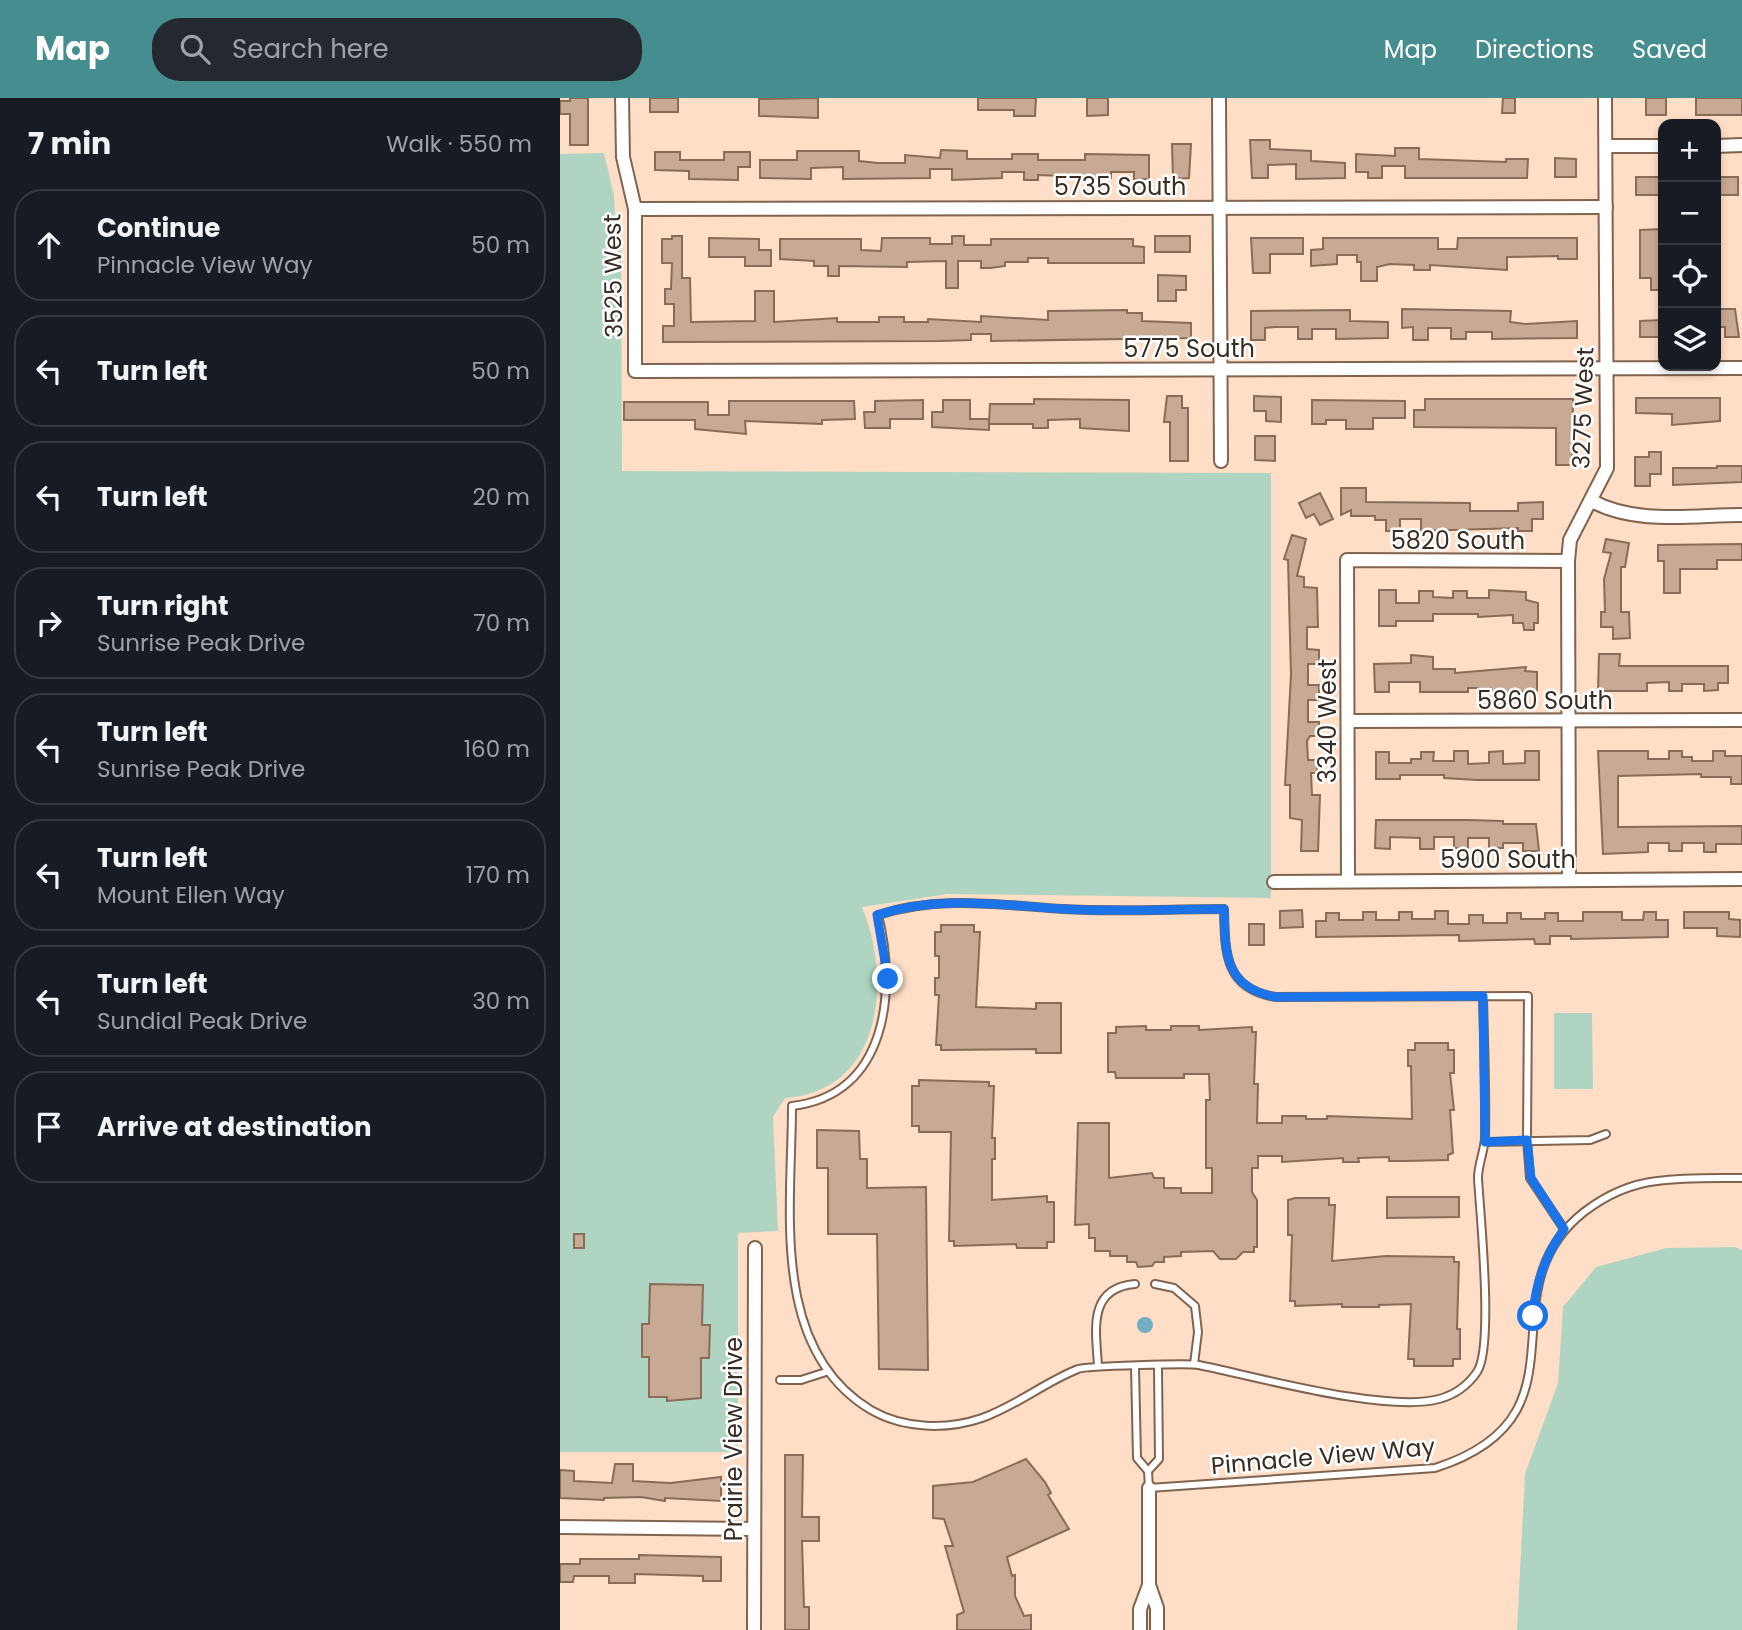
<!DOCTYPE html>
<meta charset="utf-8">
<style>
body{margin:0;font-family:Poppins,sans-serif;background:#242831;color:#f1f3f6}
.controls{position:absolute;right:21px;top:21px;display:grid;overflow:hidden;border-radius:14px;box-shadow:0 4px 10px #0003}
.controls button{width:63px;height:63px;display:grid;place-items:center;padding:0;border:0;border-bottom:2px solid #363941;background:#171b24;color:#f1f3f6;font:35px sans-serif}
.stop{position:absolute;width:21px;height:21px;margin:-16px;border:5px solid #1a73e8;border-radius:50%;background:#fff}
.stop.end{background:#1a73e8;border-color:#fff;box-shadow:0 2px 7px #0008}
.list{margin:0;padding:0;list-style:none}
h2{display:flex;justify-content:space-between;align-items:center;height:91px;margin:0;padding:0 28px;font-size:30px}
h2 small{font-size:23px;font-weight:400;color:#9ea1a6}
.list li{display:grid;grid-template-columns:46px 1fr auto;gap:21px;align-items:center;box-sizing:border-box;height:112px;margin:0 14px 14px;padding:0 14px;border:2px solid #363941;border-radius:28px}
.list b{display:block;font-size:26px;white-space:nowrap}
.list p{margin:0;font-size:23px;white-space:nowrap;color:#9ea1a6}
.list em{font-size:23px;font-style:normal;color:#9ea1a6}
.icon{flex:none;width:38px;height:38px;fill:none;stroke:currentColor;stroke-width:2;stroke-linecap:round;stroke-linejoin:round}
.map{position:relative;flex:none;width:1182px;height:1532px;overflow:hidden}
header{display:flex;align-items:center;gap:42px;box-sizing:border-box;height:98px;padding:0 35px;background:#458d8e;color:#fff}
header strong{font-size:33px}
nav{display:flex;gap:38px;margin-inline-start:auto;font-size:24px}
.search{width:490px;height:63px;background:#242831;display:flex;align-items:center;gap:18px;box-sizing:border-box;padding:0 24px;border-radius:28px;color:#9ea1a6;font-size:26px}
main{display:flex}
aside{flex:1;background:#171b24}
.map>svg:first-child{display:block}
.green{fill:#afd5c2}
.water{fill:#72aec1}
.building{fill:#c8a993;stroke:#886c57;stroke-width:2}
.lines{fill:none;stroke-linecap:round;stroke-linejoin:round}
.service-casing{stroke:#80644f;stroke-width:10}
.minor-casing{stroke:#80644f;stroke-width:16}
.service{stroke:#fff;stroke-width:6}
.minor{stroke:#fff;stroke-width:12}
.route{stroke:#1a73e8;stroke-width:9}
.labels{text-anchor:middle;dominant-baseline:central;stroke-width:5;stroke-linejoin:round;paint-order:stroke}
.street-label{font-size:24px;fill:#382c23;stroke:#fff}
</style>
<header>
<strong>Map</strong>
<div class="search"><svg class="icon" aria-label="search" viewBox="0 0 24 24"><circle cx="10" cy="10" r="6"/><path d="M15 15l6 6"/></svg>Search here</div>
<nav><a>Map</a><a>Directions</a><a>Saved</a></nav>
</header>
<main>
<aside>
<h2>7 min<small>Walk · 550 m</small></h2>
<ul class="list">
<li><svg class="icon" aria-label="ahead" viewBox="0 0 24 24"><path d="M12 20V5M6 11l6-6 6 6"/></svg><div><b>Continue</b><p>Pinnacle View Way</p></div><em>50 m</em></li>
<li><svg class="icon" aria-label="left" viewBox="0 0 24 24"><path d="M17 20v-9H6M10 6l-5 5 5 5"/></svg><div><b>Turn left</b></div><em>50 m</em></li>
<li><svg class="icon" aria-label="left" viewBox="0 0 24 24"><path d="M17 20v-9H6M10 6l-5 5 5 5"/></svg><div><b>Turn left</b></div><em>20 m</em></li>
<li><svg class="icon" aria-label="right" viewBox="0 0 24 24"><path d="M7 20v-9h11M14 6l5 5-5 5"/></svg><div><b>Turn right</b><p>Sunrise Peak Drive</p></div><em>70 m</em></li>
<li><svg class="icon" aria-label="left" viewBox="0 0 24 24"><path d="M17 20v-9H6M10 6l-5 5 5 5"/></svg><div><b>Turn left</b><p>Sunrise Peak Drive</p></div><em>160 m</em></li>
<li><svg class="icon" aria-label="left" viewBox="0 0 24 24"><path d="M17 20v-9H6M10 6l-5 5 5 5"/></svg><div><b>Turn left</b><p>Mount Ellen Way</p></div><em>170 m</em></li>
<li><svg class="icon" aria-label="left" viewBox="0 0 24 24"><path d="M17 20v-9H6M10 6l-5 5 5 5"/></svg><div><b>Turn left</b><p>Sundial Peak Drive</p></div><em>30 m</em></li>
<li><svg class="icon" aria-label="arrive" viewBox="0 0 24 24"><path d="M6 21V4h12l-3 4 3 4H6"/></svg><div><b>Arrive at destination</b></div></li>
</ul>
</aside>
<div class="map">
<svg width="1182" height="1532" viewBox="0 0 1182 1532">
<rect width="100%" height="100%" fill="#ffdec7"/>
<g class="green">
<path d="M44,55L54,98L55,125L61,126L62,373L711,375V800L388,796L302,809C332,881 323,993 225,1000L213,1019L218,1133L178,1135V1354H0V56Z"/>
<path d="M994,915H1032L1033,991H994Z"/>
<path d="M1175,1149L1182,1152V1532H957L965,1376L998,1285L1003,1209L1036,1169L1106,1150Z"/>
</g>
<circle class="water" cx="585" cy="1227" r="8"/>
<g class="building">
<path d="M10,0H28V47H10V16H0V3H10Z"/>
<rect x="90" y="0" width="28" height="14"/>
<path d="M258,0V20L199,18V1Z"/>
<path d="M418,0H476L475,18H454V12H418Z"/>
<path d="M527,0H548V17L527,18Z"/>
<path d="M943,0H955V15H942Z"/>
<rect x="1086" y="0" width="20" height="17"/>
<rect x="1136" y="0" width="46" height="17"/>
<path d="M690,42H710V51L751,53V63L785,65V80L736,81V66L708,67V80H692Z"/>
<path d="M612,46H631L629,80L613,81Z"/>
<path d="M835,50H859V61L946,64V61H968L967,80H845V68H822V80H808V74H796V56L835,58Z"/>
<path d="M381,52L407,53V61H452V56H478V62H525V56L589,57V81H574V74H551V80L478,77V82H464V74H442V80L392,82V71H370V80L283,81V69L251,70V81L200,80V62H237V53H299V63L318,65H345V57L380,60Z"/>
<path d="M95,54H120V62H164V54H190V69H178V82L129,81V73L95,72Z"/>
<path d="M995,60L1016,61V79H995Z"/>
<rect x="1076" y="79" width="24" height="18"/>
<rect x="1156" y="79" width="22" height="18"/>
<path d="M1103,131V192H1091V180H1080V132Z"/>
<path d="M112,138H122V180H130L131,224L195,223V193H214V224L277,220V224H319V219H344V224H368V221L421,224V218L488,222V213L567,212V215H582V223L631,225V240L431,243V236H411V242L380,243L103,244V228H114V206H105V191H111L112,165H102V141H112Z"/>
<path d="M392,138H404V147H431V141H573V148L584,149V165H488V160H468V164H445V168L431,170H421V163H398V190H386V163L347,164V169L279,168V178H268V168H254V163L220,161V141H301V152L321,153L322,140H370V146H392Z"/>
<rect x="595" y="138" width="35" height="16"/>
<path d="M149,140L199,141V152H211V168H185V159H149Z"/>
<path d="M691,140H743V156H710V175H693Z"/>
<path d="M763,140H878V151H897L898,140H1017V161H998V158L947,159V172L870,167V172H854V167L830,166L817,169V183H801V164H797V157H777V166L751,168V152L763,151Z"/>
<path d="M598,177L626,178V192H616V203H598Z"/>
<path d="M842,211L951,213L950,224L965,226L1017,223V240L932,241V234H906V241H891V230H868V242H853V229L842,230Z"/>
<path d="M1156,211H1175L1179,239H1165V229H1156Z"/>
<path d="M790,212V223L828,224V240L776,241V231H752V241H738V229H716L705,230V242H691V213Z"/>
<path d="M1102,222V239H1080V223Z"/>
<path d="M607,298H622V310H628V363H610V324H604Z"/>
<path d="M694,298L721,299V324L706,323V313H694Z"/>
<path d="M1076,300H1160V323L1112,327V316L1076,315Z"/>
<path d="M474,301L569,302V333L520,330V321L488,322V330H473V326H429V332L372,329V314H383V302H410V321H429V325L430,306H474Z"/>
<path d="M865,301H1013L1012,367H996V330L854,329V312H865Z"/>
<path d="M363,302V321H330V330H305L304,314H315V303Z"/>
<path d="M752,302L845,303V320H813V331H786V322H766V326H752Z"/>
<path d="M169,303H294L295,321L262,322V326L185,323L186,336L135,331V322H64V304H148V317H169Z"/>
<path d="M695,338H715V363L695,362Z"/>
<path d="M1089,354H1101V376H1090V388H1075V359H1089Z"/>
<path d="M1157,368H1182V384L1113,387V370H1157Z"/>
<path d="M781,390H806V404L910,405V413H958V405L983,404V421H972V433H958V430L861,433V421H840V433H826V422H815V418H791V412L781,417Z"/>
<path d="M760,395L773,421L760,427L754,416L746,420L739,405Z"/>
<path d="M732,437L746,441L737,478L744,479V489L757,490L758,529H747V551L759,552V566H748V587H759V602H748V624H759V638H750L747,643L748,662H757V675H751L752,697H760L758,753H741L742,722L730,720V687H725L731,577L728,462L724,461Z"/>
<path d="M1046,441L1069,445L1065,469H1061V514H1069L1070,540L1053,541V529H1041V514H1045L1044,481L1051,455L1043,454Z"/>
<path d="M1182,446V462H1157V471H1120V495H1104V463H1098V447Z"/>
<path d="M819,492H836V505H859V493H873V499L893,500V493H907V500H929V492L966,494V502L978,505V525H974V532H964L963,525H953V517L918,519V516H873V523H836V528H819Z"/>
<path d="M1039,556H1060L1059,568H1168V585H1158V592L1144,593V586H1122V593H1109V584L1087,585V593H1038Z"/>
<path d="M851,557L873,559V571H895V575L966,569L965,573L977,574V593L930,594V590H908V594H860V584H829V594H815L814,566L851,565Z"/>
<path d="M894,653H908V666L929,665V654L943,653V666L965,665V653H979V682H917L884,680V677H840V681H816V654H829V665H851V661H861V654H874L873,663H894Z"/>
<path d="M1038,653H1088V661H1109V653H1122V659H1132V663H1153V653H1165V658H1182V686H1171V679H1141V676L1058,678V729L1182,728V746H1156V754H1144V745H1122V753H1109V745H1088V754L1043,756Z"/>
<path d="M816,722H908L943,723V726H976L979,753H963V745H943V750H929V740H908V750H894V739H874V751H860V740L830,739V751L815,750Z"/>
<path d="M742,812L743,829L720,830V813Z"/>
<path d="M875,813H888V826H909V817H923V825H947V815H961V821H985V815H998V823H1023V814H1062V822H1083L1084,814H1096V822H1108V839L1011,841V838H990V846H975L974,841L899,843V837L756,839V823H766V815H779V822H803V814H816V822H839V814H852V821H875Z"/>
<path d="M1124,814H1169V821L1180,822V839L1157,838V830H1124Z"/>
<rect x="689" y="826" width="15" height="21"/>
<path d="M381,827H414V834H420L416,909L476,911V905H501V955H476V951L381,952V947H376L379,897H375V880H379V858H375V834H381Z"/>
<path d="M586,928V932H611V928H639V932L692,929V934H696L694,986H698L697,1025H722V1018H746V1021H767V1018L852,1021L851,968H848V952H855V945H888V952H894V975H890L894,1012H890L893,1055L888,1057V1062L845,1063H829V1059L798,1060L799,1064H783V1060L722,1064V1058H698V1070H692V1094L697,1102V1149H694V1154H683L676,1161H660L653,1153L621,1154V1158L604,1159V1164H595L592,1168L578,1169L576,1164H567V1158H550V1153H535V1140H529V1126L515,1127L518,1025H549V1080L592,1075L594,1080H604V1090H621V1095H652V1070H646V1002H650L649,976H624V980H556L555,974H548V935H556V929Z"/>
<path d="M359,982L429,984V988H434L432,1040H435V1061H432V1102L487,1098V1104H494V1144H487V1150H457L456,1146L394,1148V1143H389L391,1034H359V1028H352V988H359Z"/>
<path d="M257,1032L299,1033L300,1061H307V1090L366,1089L368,1272L319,1271L317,1136H268V1070H257Z"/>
<path d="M827,1099H899V1119L827,1120Z"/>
<path d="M735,1100H769V1107H775L772,1163L826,1158L894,1159V1164H899L897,1231H900V1261H893V1268H854V1261H848L851,1206L819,1207V1209H782V1206L735,1208V1203H730L732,1137H728V1102Z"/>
<rect x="14" y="1136" width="10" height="14"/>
<path d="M90,1186L143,1187L142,1227H150L149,1260H141V1300L107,1303V1299H89V1259H82V1226H89Z"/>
<path d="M225,1357H243L242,1419H259V1443H242L244,1509H249V1532H225Z"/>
<path d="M466,1361L485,1384L491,1395L488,1397L509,1431L447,1459L452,1478L455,1477V1498L464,1518L471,1517V1532H397V1517L404,1514L385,1448H393L384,1421L373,1420V1388L413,1384Z"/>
<path d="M55,1366H73V1383L111,1385L161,1379V1403L105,1400V1403L81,1399L44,1400V1402L0,1400V1372L14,1373V1383L52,1385Z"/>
<path d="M79,1457L161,1459V1483H143V1478L75,1476V1485H49V1478H14L13,1484H0V1466H20V1461H79Z"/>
</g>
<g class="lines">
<defs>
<g id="service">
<path d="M923,899C924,946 926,993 925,1040C924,1054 918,1067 918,1080C920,1116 934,1249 917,1274C908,1287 894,1297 879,1301C826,1315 697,1279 639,1267C630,1265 525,1268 518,1271C485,1284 456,1308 422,1320C387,1332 344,1331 311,1312C209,1251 232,1109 232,1008C328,997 337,892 318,817C379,797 440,807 503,811C557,814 611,811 664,811C665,854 664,891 716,899L968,898L967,1042L970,1080L1004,1131"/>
<path d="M925,1044L1030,1042L1046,1036"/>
<path d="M595,1186L614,1190L635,1208L638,1234L634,1266"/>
<path d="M538,1268C536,1233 527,1190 575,1186"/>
<path d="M575,1269L577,1360L588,1373L589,1390L875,1370C1037,1318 921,1195 1024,1114C1045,1098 1070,1086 1097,1083C1125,1079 1154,1080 1182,1080"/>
<path d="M220,1282H241L266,1274"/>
<path d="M588,1373L599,1361L598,1269"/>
</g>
<g id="minor">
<path d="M62,0L63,59L75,111V273L1182,270"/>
<path d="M659,0L661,363"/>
<path d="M1046,48H1103"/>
<path d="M1156,48L1182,47"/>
<path d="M75,111L1046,109"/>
<path d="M1032,403C1075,427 1134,417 1182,417"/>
<path d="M789,623L1182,622"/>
<path d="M1009,782L1008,463L1010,442L1047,370L1045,0"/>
<path d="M788,783L787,462L1008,463"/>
<path d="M714,784L1182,781"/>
<path d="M589,1390V1487L597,1510V1532"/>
<path d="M0,1429L193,1431"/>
<path d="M194,1532L195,1150"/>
<path d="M580,1532V1511L589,1487"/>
</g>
</defs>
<use href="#service" class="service-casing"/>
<use href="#minor" class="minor-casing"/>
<use href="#service" class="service"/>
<use href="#minor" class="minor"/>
</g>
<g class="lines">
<path class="route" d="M328,881L317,817C379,797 440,807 503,811C557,814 611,811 664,811C665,854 664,890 716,899L923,898L925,1044L967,1042L971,1080L1004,1131C985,1158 975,1185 973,1218"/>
</g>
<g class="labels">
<g class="street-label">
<text x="560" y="88">5735 South</text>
<text transform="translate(53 178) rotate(-91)">3525 West</text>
<text x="629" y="250">5775 South</text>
<text transform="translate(1023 310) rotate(-88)">3275 West</text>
<text x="898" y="442">5820 South</text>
<text x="985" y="602">5860 South</text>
<text transform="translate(767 623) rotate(-90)">3340 West</text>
<text x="948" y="761">5900 South</text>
<text transform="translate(173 1341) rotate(-90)">Prairie View Drive</text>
<text transform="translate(763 1358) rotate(-5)">Pinnacle View Way</text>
</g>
</g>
</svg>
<div class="controls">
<button>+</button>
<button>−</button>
<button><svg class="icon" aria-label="locate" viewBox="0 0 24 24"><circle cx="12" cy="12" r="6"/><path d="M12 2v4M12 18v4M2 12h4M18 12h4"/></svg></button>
<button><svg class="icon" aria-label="layers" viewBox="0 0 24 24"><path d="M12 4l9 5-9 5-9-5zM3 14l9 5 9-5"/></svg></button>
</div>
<div class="stop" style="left:973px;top:1218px"></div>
<div class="stop end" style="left:328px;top:881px"></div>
</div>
</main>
